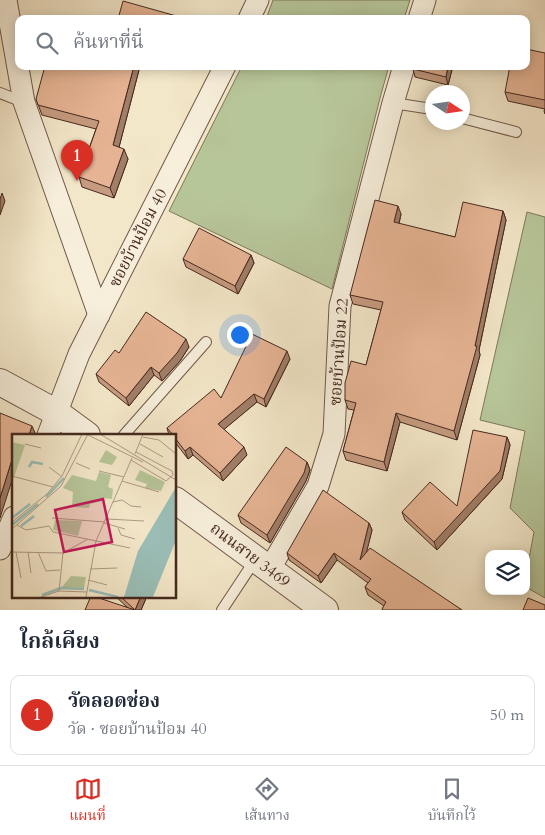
<!DOCTYPE html>
<html lang="th">
<meta charset="utf-8">
<style>
body{margin:0;font-family:Cardo,"Noto Serif Thai",serif;background:#f6f6f7;color:#1f2937}
.controls{position:absolute;right:15px;bottom:15px;display:grid;overflow:hidden;border-radius:10px;box-shadow:0 2px 12px #0003}
.controls button{width:45px;height:45px;display:grid;place-items:center;padding:0;border:0;border-bottom:1px solid #e0e1e3;background:#fff;color:#1f2937;font:25px sans-serif}
.compass{position:absolute;left:425px;top:85px;width:45px;height:45px;border-radius:50%;background:#fff;box-shadow:0 2px 12px #0003;rotate:102deg}
.you{position:absolute;left:239px;top:334px;width:18px;height:18px;margin:-12px;border:4px solid #fff;border-radius:50%;background:#1a73e8;box-shadow:0 0 0 8px #1a73e833}
.badge{display:grid;place-items:center;width:32px;height:32px;border-radius:50%;background:#d93025;color:#fff;font-size:16px;font-weight:700}
.pin{position:absolute;translate:-50% -41px;filter:drop-shadow(0 1px 2px #0008)}
.pin::after{content:'';position:absolute;top:26px;width:18px;height:15px;background:inherit;clip-path:polygon(0 0,100% 0,50% 100%)}
.list{margin:0;padding:0;list-style:none}
h2{display:flex;justify-content:space-between;align-items:center;height:65px;margin:0;padding:0 20px;font-size:21px}
h2 small{font-size:16px;font-weight:400;color:#747a83}
.list li{display:grid;grid-template-columns:32px 1fr auto;gap:15px;align-items:center;box-sizing:border-box;height:80px;margin:0 10px 10px;padding:0 10px;border:1px solid #e0e1e3;border-radius:10px}
.list b{display:block;font-size:19px;white-space:nowrap}
.list p{margin:0;font-size:16px;white-space:nowrap;color:#747a83}
.list em{font-size:16px;font-style:normal;color:#747a83}
.icon{flex:none;width:28px;height:28px;fill:none;stroke:currentColor;stroke-width:2;stroke-linecap:round;stroke-linejoin:round}
.map{position:relative;flex:none;width:545px;height:610px;overflow:hidden}
.search{position:absolute;background:#fff;box-shadow:0 2px 12px #0003;left:15px;right:15px;top:15px;height:55px;display:flex;align-items:center;gap:12px;box-sizing:border-box;padding:0 18px;border-radius:10px;color:#747a83;font-size:19px}
.sheet{height:155px;background:#fff}
nav{display:flex;justify-content:space-around;align-items:center;box-sizing:border-box;height:70px;border-top:1px solid #e0e1e3;background:#fff;font-size:14px;color:#747a83}
nav a{display:grid;justify-items:center;gap:2px}
nav .on{color:#d93025}
.map>svg:first-child{display:block}
.green{fill:#b7c699;stroke:#7e785c}
.lines{fill:none;stroke-linecap:round;stroke-linejoin:round}
.service-casing{stroke:#71584a;stroke-width:12}
.minor-casing{stroke:#71584a;stroke-width:23}
.tertiary-casing{stroke:#71584a;stroke-width:28}
.service{stroke:#f7efdc;stroke-width:10}
.minor{stroke:#f7efdc;stroke-width:21}
.tertiary{stroke:#f7efdc;stroke-width:26}
.wall{fill:#c69b7f;stroke:#46291f}
.shaded-wall{fill:#a17e68;stroke:#46291f}
.building{fill:#e6b494;stroke:#46291f}
.labels{text-anchor:middle;dominant-baseline:central;stroke-width:4;stroke-linejoin:round;paint-order:stroke}
.street-label{font-size:16px;fill:#46291f;stroke:#f7efdc}
.inset-river{fill:none;stroke:#9bbfb8;stroke-width:2.5}
.inset-road{fill:none;stroke:#ae9b85;stroke-width:1}
.view{fill:#c2185b;fill-opacity:0.15;stroke:#c2185b;stroke-width:2.5}
.inset-edge{fill:none;stroke:#46291f;stroke-width:2.5}
</style>
<div class="map">
<svg width="545" height="610" viewBox="0 0 545 610">
<rect width="100%" height="100%" fill="#f3e7c9"/>
<filter id="stains"><feTurbulence type="fractalNoise" baseFrequency=".004" numOctaves="4"/><feColorMatrix values="0 0 0 0 .2 0 0 0 0 .09 0 0 0 0 .02 0 0 0 .5 -.17"/></filter>
<radialGradient id="worn" r=".72"><stop offset=".6" stop-color="#630" stop-opacity="0"/><stop offset="1" stop-color="#630" stop-opacity=".3"/></radialGradient>
<g class="green">
<path d="M273,0H410L404,19H266Z"/>
<path d="M242,66H389L380,98L332,289L169,211Z"/>
<path d="M527,212L545,217V598L526,587V575L534,532L510,508L525,431L480,420Z"/>
</g>
<g class="lines">
<defs>
<g id="service">
<path d="M0,93L23,102"/>
<path d="M393,103L432,109"/>
<path d="M462,118L516,132"/>
<path d="M124,435L206,342"/>
<path d="M222,610L255,560"/>
</g>
<g id="minor">
<path d="M6,0L24,102L99,315"/>
<path d="M249,19L258,0"/>
<path d="M419,19L425,0"/>
<path d="M48,435L79,354L225,66"/>
<path d="M0,549L14,517"/>
<path d="M269,570L318,486L334,434L340,306L393,103L404,66"/>
</g>
<g id="tertiary">
<path d="M0,382L57,413L87,435"/>
<path d="M175,500L325,610"/>
</g>
</defs>
<use href="#service" class="service-casing"/>
<use href="#minor" class="minor-casing"/>
<use href="#tertiary" class="tertiary-casing"/>
<use href="#service" class="service"/>
<use href="#minor" class="minor"/>
<use href="#tertiary" class="tertiary"/>
</g>
<g class="wall">
<path d="M545,53V114L544,111L545,109L508,101L505,92Z"/>
<path d="M140,66L119,147L128,159L114,198L82,187L79,177L96,129L42,115L36,99Z"/>
<path d="M413,66H453L448,85L415,77L413,69Z"/>
<path d="M503,211L506,220L479,350L480,355L457,440L400,422L387,471L346,460L343,451L354,410L348,409L345,400L366,365L381,310L353,304L350,295L401,214L399,224L455,237Z"/>
<path d="M251,255L254,263L238,294L186,267L183,259Z"/>
<path d="M189,347L180,361L162,381L154,375L129,406L99,382L96,374L119,353Z"/>
<path d="M290,359L266,407L257,402L224,429L247,455L223,481L193,455L188,459L175,442V435H169L167,428Z"/>
<path d="M507,437L510,445L502,479L437,550L405,520L402,512L457,506Z"/>
<path d="M307,462L310,470L306,481L270,543L241,523L238,515Z"/>
<path d="M369,523L372,530L366,553L462,610H382L384,606L368,595L365,587L368,583L337,560L321,583L289,560L287,553Z"/>
<path d="M115,596H147L141,610H85L127,607Z"/>
</g>
<g class="shaded-wall">
<path d="M134,66H140L117,155L113,145Z"/>
<path d="M448,66H453L448,85L446,77Z"/>
<path d="M124,149L128,159L114,198L110,188Z"/>
<path d="M2,193L5,201L0,215V199Z"/>
<path d="M398,206L401,214L397,231L394,222Z"/>
<path d="M503,211L506,220L479,350L480,355L457,440L454,431L475,346Z"/>
<path d="M251,255L254,263L238,294L235,286Z"/>
<path d="M186,339L189,347L180,361L162,381L159,373Z"/>
<path d="M287,351L290,359L266,407L264,399Z"/>
<path d="M151,367L154,375L129,406L126,398Z"/>
<path d="M254,394L257,402L221,432L218,424Z"/>
<path d="M396,413L400,422L387,471L384,462Z"/>
<path d="M32,426L36,435H29Z"/>
<path d="M507,437L510,445L502,479L437,550L434,542Z"/>
<path d="M190,447L193,455L188,459L185,451Z"/>
<path d="M244,447L247,455L223,481L220,473Z"/>
<path d="M14,453V474L0,518V498Z"/>
<path d="M307,462L310,470L306,481L270,543L267,535Z"/>
<path d="M369,523L372,530L363,567L360,560Z"/>
<path d="M334,553L337,560L321,583L318,576Z"/>
<path d="M141,596H147L141,610H135Z"/>
</g>
<g class="building">
<path d="M123,1L180,17V19H118Z"/>
<path d="M526,49L545,53V100L505,92L510,66H526Z"/>
<path d="M45,66H134L113,145L124,149L110,188L79,177L99,121L38,105L36,99Z"/>
<path d="M413,66H448L446,77L413,69Z"/>
<path d="M375,200L398,206L394,222L455,237L463,202L503,211L475,346H477L454,431L396,413L384,462L343,451L356,403L345,400V383L351,361L366,365L383,302L350,295Z"/>
<path d="M199,228L251,255L235,286L183,259Z"/>
<path d="M146,312L186,339L177,353L159,373L151,367L126,398L96,374L115,350L119,353Z"/>
<path d="M252,334L287,351L264,399L254,394L218,424L244,447L220,473L190,447L185,451L175,438V435H173L167,428L214,389L221,398Z"/>
<path d="M0,413L32,426L29,435H14V453L0,498Z"/>
<path d="M473,430L507,437L500,471L434,542L402,512L430,482L457,506Z"/>
<path d="M286,447L307,462L304,473L267,535L238,515Z"/>
<path d="M323,490L369,523L360,560L370,548L462,610H383L382,609L386,602L365,587L371,579L334,553L318,576L287,553Z"/>
<path d="M91,596H93L135,610L120,596H141L135,610H85Z"/>
<path d="M528,598L545,605V610H523Z"/>
</g>
<g class="labels">
<g class="street-label">
<text transform="translate(138 238) rotate(-63)">ซอยบ้านป้อม 40</text>
<text transform="translate(339 352) rotate(-86)">ซอยบ้านป้อม 22</text>
<text transform="translate(250 555) rotate(37)">ถนนสาย 3469</text>
</g>
</g>
<g transform="translate(12 434)">
<rect width="164" height="164" fill="#f3e7c9"/>
<path d="M0,8L13,11L0,49ZM94,16L105,23L100,31L87,28ZM128,36L153,48L149,57L133,54L135,50L123,46ZM87,38L99,41L96,53L101,55L100,65L91,64L90,67L78,70L77,74L60,73L61,58L51,54L60,41L84,47ZM43,86L70,87L66,102L41,96ZM59,142L74,143L72,154L50,153Z" fill="#b7c699"/>
<path d="M164,53V106L141,163H112L126,117Z" fill="#9bbfb8"/>
<path class="inset-river" d="M17,33L20,28L31,30M34,63L52,44M0,84L18,70M0,91L26,70M9,92L22,82M77,156L106,163M30,161L49,154L72,155"/>
<path class="inset-road" d="M88,0L164,46M76,1L131,28M131,3L147,6L164,20M13,10L29,14M128,10L151,23M123,20L131,0M119,26L154,47L161,41L160,37L124,18M64,29L78,35M37,33L50,43M87,37L112,43M0,42L41,53M110,47L147,58M101,68L110,66L119,72L129,73M40,84L93,88M95,85L132,87M0,88L35,60L50,42L70,0M92,89L113,95M5,91L14,96L37,92L41,98L118,114M106,94L109,101L123,105M0,95L49,52L76,0M0,118L51,119L76,105M4,118L9,144M16,118L19,139M26,118L34,137L48,136M78,135L105,134M76,146L95,151M47,157L51,119M29,163L47,157L75,158M74,163L84,107L120,24"/>
<path class="view" d="M91,65L100,108L52,118L43,76Z"/>
<rect width="164" height="164" class="inset-edge"/>
</g>
<rect width="100%" height="100%" filter="url(#stains)"/>
<rect width="100%" height="100%" fill="url(#worn)"/>
</svg>
<div class="controls">
<button><svg class="icon" aria-label="layers" viewBox="0 0 24 24"><path d="M12 4l9 5-9 5-9-5zM3 14l9 5 9-5"/></svg></button>
</div>
<svg class="compass" viewBox="-18 -18 36 36"><path d="M0-13l5 13h-10z" fill="#e53935"/><path d="M0 13l5-13h-10z" fill="#747a83"/></svg>
<div class="you"></div>
<div class="pin badge" style="left:77px;top:181px">1</div>
<div class="search"><svg class="icon" aria-label="search" viewBox="0 0 24 24"><circle cx="10" cy="10" r="6"/><path d="M15 15l6 6"/></svg>ค้นหาที่นี่</div>
</div>
<section class="sheet">
<h2>ใกล้เคียง<small></small></h2>
<ul class="list">
<li><span class="badge">1</span><div><b>วัดลอดช่อง</b><p>วัด · ซอยบ้านป้อม 40</p></div><em>50 m</em></li>
</ul>
</section>
<nav>
<a class="on"><svg class="icon" aria-label="map" viewBox="0 0 24 24"><path d="M3 6l6-2 6 2 6-2v14l-6 2-6-2-6 2zM9 4v14M15 6v14"/></svg>แผนที่</a>
<a><svg class="icon" aria-label="directions" viewBox="0 0 24 24"><path d="M12 3l9 9-9 9-9-9zM9 14v-3h6M13 9l2 2-2 2"/></svg>เส้นทาง</a>
<a><svg class="icon" aria-label="saved" viewBox="0 0 24 24"><path d="M7 4h10v16l-5-4-5 4z"/></svg>บันทึกไว้</a>
</nav>
